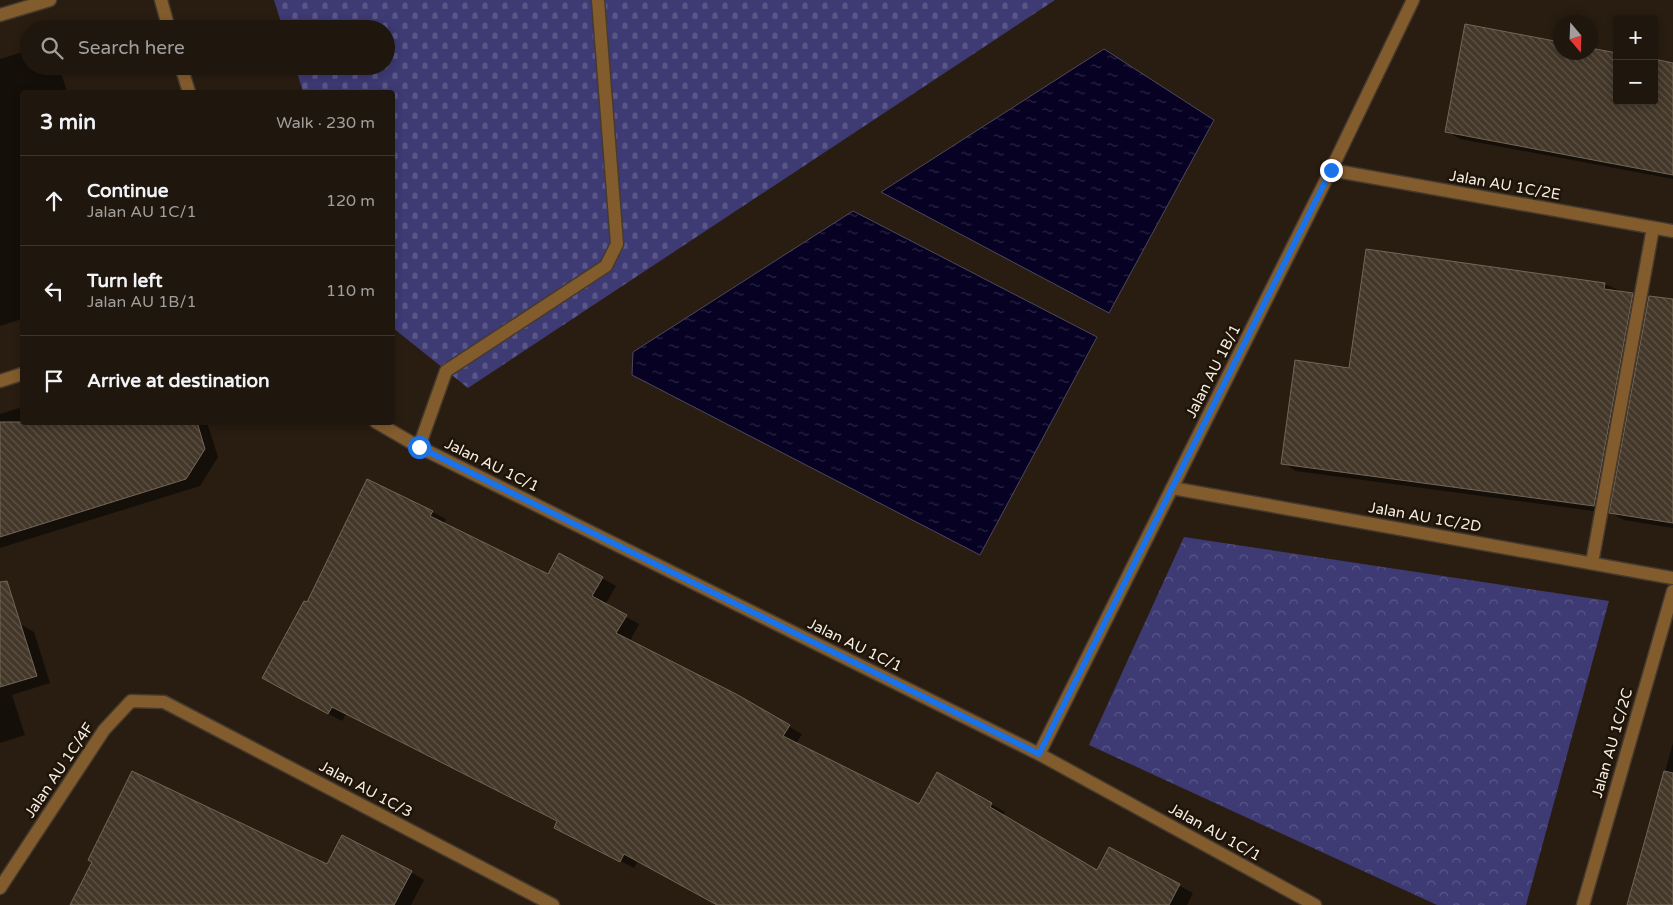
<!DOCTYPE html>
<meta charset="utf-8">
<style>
body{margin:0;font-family:"Varela Round",sans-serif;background:#271f16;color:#f1f3f6}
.controls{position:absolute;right:15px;top:15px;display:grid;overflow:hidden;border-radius:5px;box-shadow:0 2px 8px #0003}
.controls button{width:45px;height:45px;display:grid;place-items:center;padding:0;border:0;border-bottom:1px solid #3c352e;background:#1f160d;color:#f1f3f6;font:25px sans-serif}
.compass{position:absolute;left:1553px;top:15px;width:45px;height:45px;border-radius:50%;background:#1f160d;box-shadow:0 2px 8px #0003;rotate:161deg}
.stop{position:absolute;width:15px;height:15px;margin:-11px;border:4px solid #1a73e8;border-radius:50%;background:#fff}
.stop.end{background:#1a73e8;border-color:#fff;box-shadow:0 1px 5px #0008}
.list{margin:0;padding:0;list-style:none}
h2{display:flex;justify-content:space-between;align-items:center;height:65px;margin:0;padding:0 20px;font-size:21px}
h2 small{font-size:16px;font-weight:400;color:#a19f9d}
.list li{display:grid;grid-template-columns:32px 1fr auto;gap:15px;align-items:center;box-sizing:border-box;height:90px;padding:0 20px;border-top:1px solid #3c352e}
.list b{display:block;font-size:19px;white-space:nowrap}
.list p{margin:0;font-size:16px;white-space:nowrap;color:#a19f9d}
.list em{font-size:16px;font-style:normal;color:#a19f9d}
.icon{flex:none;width:28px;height:28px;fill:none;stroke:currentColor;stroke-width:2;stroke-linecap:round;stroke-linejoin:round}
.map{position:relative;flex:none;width:1673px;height:905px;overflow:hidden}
.search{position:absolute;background:#1f160d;box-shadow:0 2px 8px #0003;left:20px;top:20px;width:375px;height:55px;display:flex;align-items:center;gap:12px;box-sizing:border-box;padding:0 18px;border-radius:28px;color:#a19f9d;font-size:19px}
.panel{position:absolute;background:#1f160d;box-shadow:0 2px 8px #0003;left:20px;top:90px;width:375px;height:335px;border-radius:5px}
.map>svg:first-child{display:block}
.cemetery{fill:url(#cemetery-stones)}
.park{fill:url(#park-crowns)}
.water{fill:url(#water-ripples);stroke:#4e485d}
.shadow{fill:#0007}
.building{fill:url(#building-back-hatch);stroke:#736657}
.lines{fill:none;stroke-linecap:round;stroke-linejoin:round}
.lane-casing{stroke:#463a2f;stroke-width:15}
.street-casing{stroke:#463a2f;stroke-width:15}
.lane{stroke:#835c2d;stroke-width:12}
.street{stroke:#835c2d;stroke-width:12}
.route{stroke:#1a73e8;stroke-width:6}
.labels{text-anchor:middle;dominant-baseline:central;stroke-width:5;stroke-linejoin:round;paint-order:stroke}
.street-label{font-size:15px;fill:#f5ede4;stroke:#1f1408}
</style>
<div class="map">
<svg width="1673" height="905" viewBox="0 0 1673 905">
<defs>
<pattern id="cemetery-stones" width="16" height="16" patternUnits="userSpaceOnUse" patternTransform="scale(1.25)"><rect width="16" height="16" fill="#3d3a74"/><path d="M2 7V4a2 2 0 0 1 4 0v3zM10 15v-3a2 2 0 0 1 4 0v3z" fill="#5a5788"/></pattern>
<pattern id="park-crowns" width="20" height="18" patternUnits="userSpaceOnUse" patternTransform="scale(1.25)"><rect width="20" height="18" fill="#3d3a74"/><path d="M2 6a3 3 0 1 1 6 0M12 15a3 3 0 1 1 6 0" fill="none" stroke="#5a5788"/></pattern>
<pattern id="water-ripples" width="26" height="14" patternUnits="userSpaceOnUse" patternTransform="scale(1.25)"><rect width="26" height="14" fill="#070123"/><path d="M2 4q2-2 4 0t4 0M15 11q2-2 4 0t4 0" fill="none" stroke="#2c2643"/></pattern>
<pattern id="building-back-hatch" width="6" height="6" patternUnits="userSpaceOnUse" patternTransform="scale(1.25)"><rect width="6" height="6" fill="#433729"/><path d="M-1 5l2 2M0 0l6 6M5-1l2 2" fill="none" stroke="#5f5448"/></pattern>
</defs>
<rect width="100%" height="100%" fill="#291d11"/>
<path class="cemetery" d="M274,0H1055L468,388L393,328L392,92H303L295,66H386V29H283Z"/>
<path class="park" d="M1184,537L1609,601L1526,905H1437L1089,745Z"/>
<g class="water">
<path d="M1104,49L1214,120L1109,313L881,192Z"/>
<path d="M853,211L1097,337L980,555L632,375L633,352Z"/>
</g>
<g class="shadow">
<path d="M1466,25L1560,43V52L1617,101H1654L1673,64V179L1460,139L1446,131Z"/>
<path d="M29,50V66H59L67,92H22V319L0,326V59Z"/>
<path d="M1605,284L1646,302L1608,513L1296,471L1282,463Z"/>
<path d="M1673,300V528L1624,520L1611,513Z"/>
<path d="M22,407V422H207L218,457L200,486L0,548V414Z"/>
<path d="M432,512L446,519L444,524L548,576L560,555L616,586L605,605L639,624L630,641L735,696L802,734L796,744L920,806L938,774L1005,812L1003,816L1098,872L1110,849L1193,893L1187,905H719L638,861L634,868L569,835L558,822L346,714L342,721L277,686L307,604Z"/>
<path d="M20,624L34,632L50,683L12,695L25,735L0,743V630Z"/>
<path d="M1673,743V905H1628Z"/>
<path d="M327,865L411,872L424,880L411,905H71Z"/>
</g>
<g class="building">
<path d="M1465,24L1560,42V52H1590V48L1617,53V101H1654V59L1673,63V175L1445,132Z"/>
<path d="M1366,249L1605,283L1604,289L1633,293L1594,506L1281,464L1295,360L1349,368Z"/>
<path d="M1649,296L1673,299V523L1609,513Z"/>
<path d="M0,422H197L205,449L186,479L0,537Z"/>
<path d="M367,479L433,511L430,516L548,574L559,553L603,577L592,596L627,615L616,633L736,694L790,725L783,736L919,804L937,772L992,803L990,807L1097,870L1109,847L1180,884L1169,905H717L624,854L620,862L554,828L557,821L332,707L328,714L262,678L304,601L307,602Z"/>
<path d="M7,581L37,676L0,687V582Z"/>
<path d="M132,771L327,864L342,835L412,871L394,905H70L92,862L88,860Z"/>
<path d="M1664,771L1673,773V905H1627Z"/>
</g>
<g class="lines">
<defs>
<g id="lane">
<path d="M419,447L446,371L606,266L617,244L598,0"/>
<path d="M1592,563L1653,228"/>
</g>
<g id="street">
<path d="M161,0L169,29"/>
<path d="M0,15L50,0"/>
<path d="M181,66L189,92"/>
<path d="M1331,170L1673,231"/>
<path d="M0,381L22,374"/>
<path d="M376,422L419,447L1039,754L1315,905"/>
<path d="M1172,488L1673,578"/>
<path d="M1039,754L1331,170L1413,0"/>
<path d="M0,888L104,730L131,701L164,702L553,905"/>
<path d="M1583,905L1673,591"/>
</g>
</defs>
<use href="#lane" class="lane-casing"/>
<use href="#street" class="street-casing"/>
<use href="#lane" class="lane"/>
<use href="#street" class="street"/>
</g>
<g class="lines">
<path class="route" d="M419,447L1039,754L1331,170"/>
</g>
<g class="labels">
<g class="street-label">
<text transform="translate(1505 185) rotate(10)">Jalan AU 1C/2E</text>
<text transform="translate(1213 371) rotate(-63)">Jalan AU 1B/1</text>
<text transform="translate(492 465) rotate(26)">Jalan AU 1C/1</text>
<text transform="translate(1425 517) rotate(10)">Jalan AU 1C/2D</text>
<text transform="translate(855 645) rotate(26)">Jalan AU 1C/1</text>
<text transform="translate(1612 743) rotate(-74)">Jalan AU 1C/2C</text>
<text transform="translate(59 770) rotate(-56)">Jalan AU 1C/4F</text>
<text transform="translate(366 789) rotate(28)">Jalan AU 1C/3</text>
<text transform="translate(1215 832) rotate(29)">Jalan AU 1C/1</text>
</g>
</g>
</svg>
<div class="controls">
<button>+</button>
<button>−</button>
</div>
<svg class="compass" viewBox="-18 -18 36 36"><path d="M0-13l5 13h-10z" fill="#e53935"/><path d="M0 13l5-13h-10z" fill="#a19f9d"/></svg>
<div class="stop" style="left:419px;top:447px"></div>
<div class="stop end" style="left:1331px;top:170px"></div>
<div class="search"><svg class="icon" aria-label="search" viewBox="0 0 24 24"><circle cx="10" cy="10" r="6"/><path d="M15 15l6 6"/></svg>Search here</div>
<section class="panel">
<h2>3 min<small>Walk · 230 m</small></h2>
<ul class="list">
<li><svg class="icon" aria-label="ahead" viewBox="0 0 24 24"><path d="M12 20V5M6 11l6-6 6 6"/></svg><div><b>Continue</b><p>Jalan AU 1C/1</p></div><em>120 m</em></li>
<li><svg class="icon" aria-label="left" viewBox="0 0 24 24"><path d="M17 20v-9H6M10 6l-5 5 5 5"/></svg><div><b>Turn left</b><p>Jalan AU 1B/1</p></div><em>110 m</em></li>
<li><svg class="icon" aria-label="arrive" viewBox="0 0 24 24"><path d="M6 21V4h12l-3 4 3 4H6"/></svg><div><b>Arrive at destination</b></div></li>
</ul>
</section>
</div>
